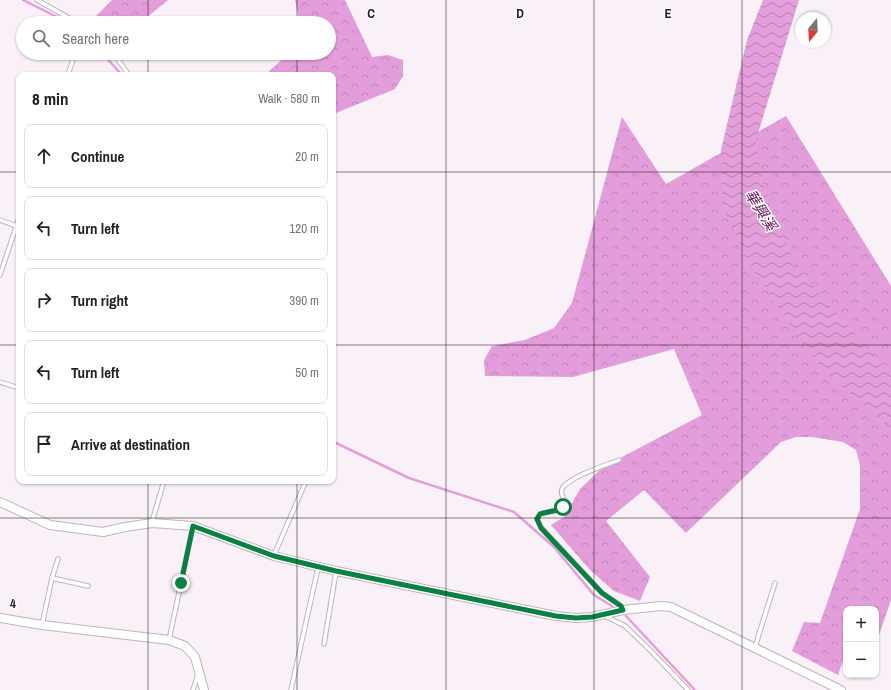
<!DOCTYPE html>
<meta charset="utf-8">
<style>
body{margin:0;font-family:"Archivo Narrow","Noto Sans TC",sans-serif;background:#f6f6f6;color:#222}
.controls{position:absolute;right:12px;bottom:12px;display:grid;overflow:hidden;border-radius:8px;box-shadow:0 1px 3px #0004}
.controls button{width:36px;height:36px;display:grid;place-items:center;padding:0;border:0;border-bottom:1px solid #e0e0e0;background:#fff;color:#222;font:20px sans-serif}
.compass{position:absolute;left:795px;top:12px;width:36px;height:36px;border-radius:50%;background:#fff;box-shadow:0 1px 3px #0004;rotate:198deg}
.stop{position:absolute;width:12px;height:12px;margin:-9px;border:3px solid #0b8043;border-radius:50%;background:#fff}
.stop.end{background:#0b8043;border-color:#fff;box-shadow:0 1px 4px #0008}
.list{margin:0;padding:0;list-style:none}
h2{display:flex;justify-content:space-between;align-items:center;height:52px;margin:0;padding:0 16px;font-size:17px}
h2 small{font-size:13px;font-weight:400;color:#767676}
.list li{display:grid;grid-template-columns:26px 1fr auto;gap:12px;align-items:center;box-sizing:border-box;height:64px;margin:0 8px 8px;padding:0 8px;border:1px solid #e0e0e0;border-radius:8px}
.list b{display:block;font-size:15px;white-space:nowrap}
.list em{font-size:13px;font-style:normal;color:#767676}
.icon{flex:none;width:22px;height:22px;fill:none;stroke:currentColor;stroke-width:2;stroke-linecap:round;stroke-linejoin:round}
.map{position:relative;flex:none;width:891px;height:690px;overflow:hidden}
.search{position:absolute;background:#fff;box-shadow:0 1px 3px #0004;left:16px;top:16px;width:320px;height:44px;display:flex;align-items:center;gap:10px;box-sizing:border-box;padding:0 14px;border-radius:22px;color:#767676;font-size:15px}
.panel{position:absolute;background:#fff;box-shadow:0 1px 3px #0004;left:16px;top:72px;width:320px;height:412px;border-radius:8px}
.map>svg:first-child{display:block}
.forest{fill:url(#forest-crowns)}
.water{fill:url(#water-waves)}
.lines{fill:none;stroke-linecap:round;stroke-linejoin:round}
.stream{stroke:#e49eda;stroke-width:2.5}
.service-casing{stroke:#bcb5bb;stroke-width:5.5}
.tertiary-casing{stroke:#bcb5bb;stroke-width:10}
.service{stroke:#fff;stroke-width:3.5}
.tertiary{stroke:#fff;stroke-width:8}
.route{stroke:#0b8043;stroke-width:5}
.grid{fill:none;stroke:#201d20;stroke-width:1;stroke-opacity:0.55}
.labels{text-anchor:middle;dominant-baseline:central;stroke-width:3;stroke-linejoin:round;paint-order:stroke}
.water-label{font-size:15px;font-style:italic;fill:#600c5a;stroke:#fff}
.grid-label{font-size:13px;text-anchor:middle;font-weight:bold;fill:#201d20;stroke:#fff;stroke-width:3;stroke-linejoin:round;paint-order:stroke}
</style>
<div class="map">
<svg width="891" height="690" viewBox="0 0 891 690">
<defs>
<pattern id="forest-crowns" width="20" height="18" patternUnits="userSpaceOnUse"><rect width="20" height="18" fill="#e39dda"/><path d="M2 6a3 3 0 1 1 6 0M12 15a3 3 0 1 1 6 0" fill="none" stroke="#c287bb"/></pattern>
<pattern id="water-waves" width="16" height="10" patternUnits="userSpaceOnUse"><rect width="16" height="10" fill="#e49eda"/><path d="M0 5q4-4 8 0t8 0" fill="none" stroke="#b880b0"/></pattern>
</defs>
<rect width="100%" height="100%" fill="#f9f1f7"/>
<g class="forest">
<path d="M112,0H168L140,23H98L93,19Z"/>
<path d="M295,0H345L372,57L388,55L403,60V76L395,89L336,113L333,115V75H265L289,53H329V23H300Z"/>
<path d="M786,116L891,286V600L879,635L876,634V609H846V652L838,675L792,651L804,622L820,623L860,509V465L856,450L843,442L812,437H796L781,442L686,533L644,490L606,521L650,577L640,601L614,591L590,570L551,525L564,517L580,489L603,467L702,415L674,349L573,377L485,376L484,360L492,346L525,340L554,328L572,303L622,117L666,184Z"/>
</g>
<path class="water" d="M763,0H799L755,143L765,193L796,266L891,376V429L818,365L753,270L723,208L721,150L747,40Z"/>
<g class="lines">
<g class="stream">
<path d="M23,0L63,20L67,23"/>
<path d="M102,53L122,75"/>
<path d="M333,440L336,443L409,478L514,512L554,547L594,595L612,606"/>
<path d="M626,616L695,690"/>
</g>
<defs>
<g id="service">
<path d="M37,0L78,23"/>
<path d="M112,53L116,57L129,75"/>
<path d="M68,75L75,53"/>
<path d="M0,220L19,227"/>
<path d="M0,275L19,218"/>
<path d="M0,382L19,388"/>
<path d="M619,460C604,466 574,475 563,487C558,493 567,500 563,507C561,510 545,512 540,514L537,519L541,527L602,593L621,606L623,610"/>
<path d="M152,522L164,481"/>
<path d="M274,555L306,481"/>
<path d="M52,578L88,586"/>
<path d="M603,615L625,626L649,649L688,690"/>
<path d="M42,625L52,578L58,559"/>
<path d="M169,640L193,526"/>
<path d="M324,644L336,572"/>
<path d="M755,648L759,634L775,583"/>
<path d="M193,690L198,674"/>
<path d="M291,690L318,568"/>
</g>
<g id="tertiary">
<path d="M0,502L50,525L103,532L125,527L152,523L193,526L274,556L336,571L556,616L576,618L592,617L623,610L661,606L671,607L841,690"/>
<path d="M0,618L42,625L169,640L185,646L195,657L204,690"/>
</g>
</defs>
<use href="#service" class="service-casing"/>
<use href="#tertiary" class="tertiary-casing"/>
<use href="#service" class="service"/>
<use href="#tertiary" class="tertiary"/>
</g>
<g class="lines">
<path class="route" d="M181,583L193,526L274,556L336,571L556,616L576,618L592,617L623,610L621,606L602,593L541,528L537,519L540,514C548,511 558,512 563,507"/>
</g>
<path class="grid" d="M148,0V23M297,0V23M446,0V690M594,0V690M742,0V690M148,53V75M297,53V75M0,172H19M333,172H891M0,345H19M333,345H891M148,481V690M297,481V690M0,518H891"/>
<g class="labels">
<g class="water-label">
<text transform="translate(761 210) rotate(58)">華興溪</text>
</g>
</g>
<g class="grid-label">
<text x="371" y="18">C</text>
<text x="520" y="18">D</text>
<text x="668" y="18">E</text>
<text x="13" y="608">4</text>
</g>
</svg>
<div class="controls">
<button>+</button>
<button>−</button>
</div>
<svg class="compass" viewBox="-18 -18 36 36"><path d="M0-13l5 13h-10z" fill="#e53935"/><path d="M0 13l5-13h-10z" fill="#767676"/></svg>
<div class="stop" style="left:563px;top:507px"></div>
<div class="stop end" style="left:181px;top:583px"></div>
<div class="search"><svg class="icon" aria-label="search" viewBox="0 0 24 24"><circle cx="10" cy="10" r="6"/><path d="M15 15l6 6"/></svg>Search here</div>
<section class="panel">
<h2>8 min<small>Walk · 580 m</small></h2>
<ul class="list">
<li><svg class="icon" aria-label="ahead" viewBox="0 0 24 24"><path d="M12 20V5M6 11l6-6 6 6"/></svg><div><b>Continue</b></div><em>20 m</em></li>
<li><svg class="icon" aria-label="left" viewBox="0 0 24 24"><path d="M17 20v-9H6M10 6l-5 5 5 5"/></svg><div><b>Turn left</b></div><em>120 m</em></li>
<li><svg class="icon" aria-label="right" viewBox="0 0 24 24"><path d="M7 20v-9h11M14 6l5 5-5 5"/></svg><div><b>Turn right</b></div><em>390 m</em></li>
<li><svg class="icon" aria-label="left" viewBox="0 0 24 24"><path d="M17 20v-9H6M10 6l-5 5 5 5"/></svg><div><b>Turn left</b></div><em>50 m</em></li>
<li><svg class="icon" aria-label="arrive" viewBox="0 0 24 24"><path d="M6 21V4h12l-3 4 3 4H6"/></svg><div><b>Arrive at destination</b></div></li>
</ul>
</section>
</div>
